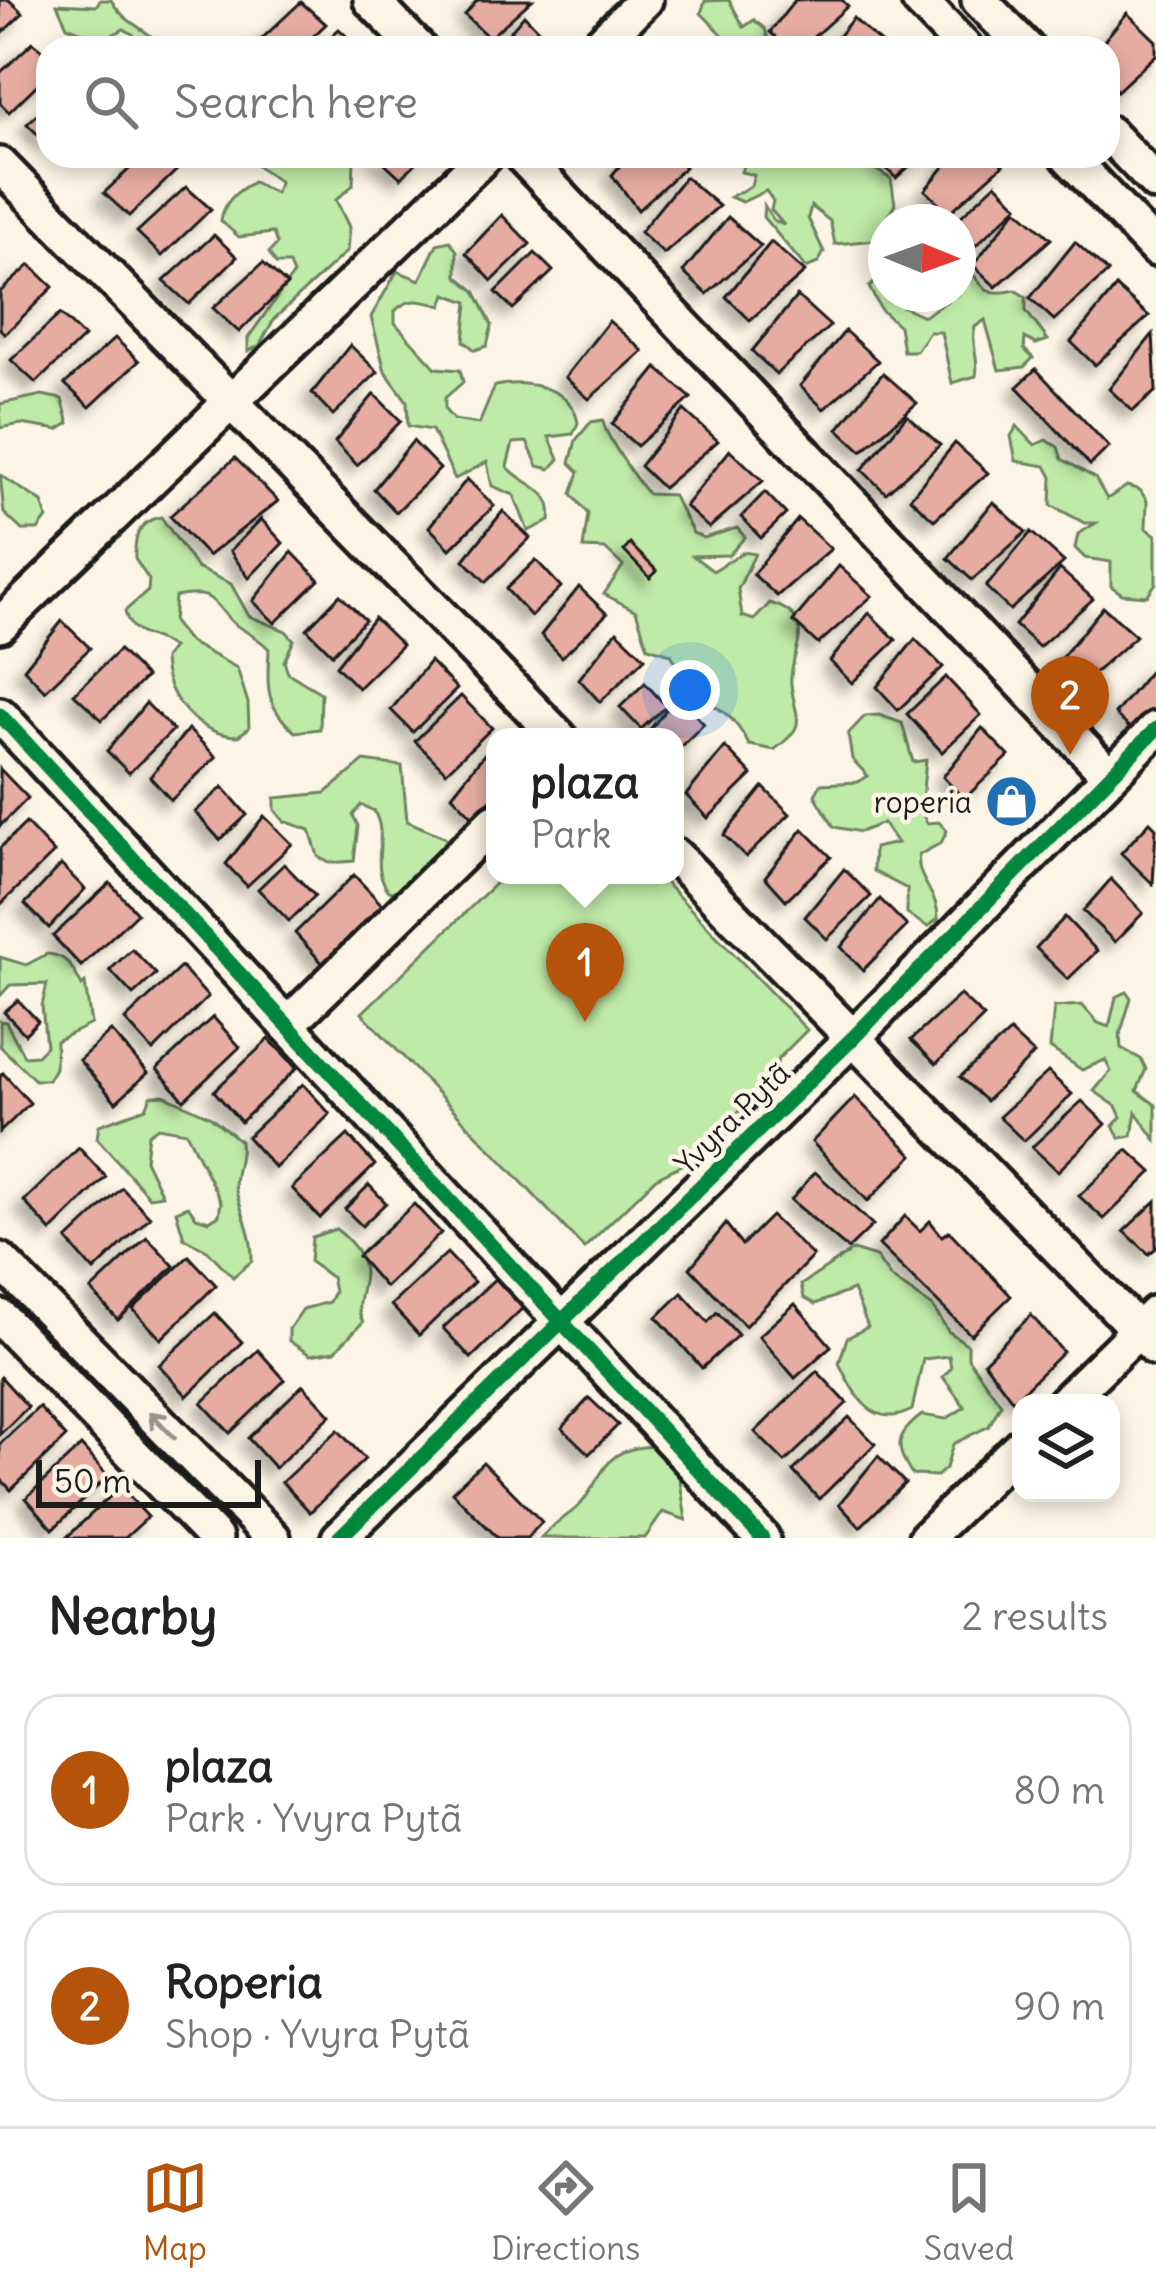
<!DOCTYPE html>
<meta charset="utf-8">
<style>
body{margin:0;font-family:Delius,sans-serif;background:#f2f2f2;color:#222}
.controls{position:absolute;right:36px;bottom:36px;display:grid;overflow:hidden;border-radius:24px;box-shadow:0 6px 18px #0003}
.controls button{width:108px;height:108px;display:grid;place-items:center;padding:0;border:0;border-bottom:3px solid #e0e0e0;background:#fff;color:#222;font:60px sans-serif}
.compass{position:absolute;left:868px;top:204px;width:108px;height:108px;border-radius:50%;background:#fff;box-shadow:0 6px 18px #0003;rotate:91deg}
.scale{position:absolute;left:36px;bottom:30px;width:225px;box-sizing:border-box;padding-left:12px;border:6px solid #1c1c1c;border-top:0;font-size:33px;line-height:42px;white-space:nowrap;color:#1c1c1c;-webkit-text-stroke:9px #fcf5e5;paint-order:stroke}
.you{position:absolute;left:690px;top:690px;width:42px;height:42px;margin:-30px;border:9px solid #fff;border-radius:50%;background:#1a73e8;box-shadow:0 0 0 18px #1a73e833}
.badge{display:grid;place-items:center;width:78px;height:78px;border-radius:50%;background:#b45309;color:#fff;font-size:39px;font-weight:700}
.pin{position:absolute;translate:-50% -99px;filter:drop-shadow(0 3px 6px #0008)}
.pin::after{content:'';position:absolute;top:63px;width:42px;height:36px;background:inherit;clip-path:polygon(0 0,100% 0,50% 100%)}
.popup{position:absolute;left:486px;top:728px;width:198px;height:156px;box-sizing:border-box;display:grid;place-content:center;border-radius:24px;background:#fff;filter:drop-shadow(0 3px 9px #0005);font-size:39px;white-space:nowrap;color:#767676}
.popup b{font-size:45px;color:#222}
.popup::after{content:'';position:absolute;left:50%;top:100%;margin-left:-24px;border:24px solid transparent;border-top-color:#fff}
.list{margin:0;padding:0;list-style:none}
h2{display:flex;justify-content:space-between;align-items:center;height:156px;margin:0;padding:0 48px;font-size:51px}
h2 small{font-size:39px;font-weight:400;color:#767676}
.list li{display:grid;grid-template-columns:78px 1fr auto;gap:36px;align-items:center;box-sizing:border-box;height:192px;margin:0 24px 24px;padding:0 24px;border:3px solid #e0e0e0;border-radius:36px}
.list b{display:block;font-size:45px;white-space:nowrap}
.list p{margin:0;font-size:39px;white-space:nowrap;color:#767676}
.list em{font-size:39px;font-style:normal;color:#767676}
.icon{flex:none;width:66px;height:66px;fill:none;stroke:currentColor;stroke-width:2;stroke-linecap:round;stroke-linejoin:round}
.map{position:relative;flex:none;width:1156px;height:1538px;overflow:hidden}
.search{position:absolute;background:#fff;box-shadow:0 6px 18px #0003;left:36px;right:36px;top:36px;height:132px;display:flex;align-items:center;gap:30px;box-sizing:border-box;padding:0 42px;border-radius:36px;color:#767676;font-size:45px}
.sheet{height:588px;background:#fff}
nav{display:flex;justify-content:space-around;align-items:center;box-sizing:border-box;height:168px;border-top:3px solid #e0e0e0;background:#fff;font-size:33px;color:#767676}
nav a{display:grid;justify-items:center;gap:6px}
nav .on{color:#b45309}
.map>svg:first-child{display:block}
.green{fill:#c0eaa7;stroke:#6e8362;stroke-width:3}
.building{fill:#e6aca2;stroke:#1c1c1c;stroke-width:3;filter:url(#shadow)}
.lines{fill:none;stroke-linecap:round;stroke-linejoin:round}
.minor-casing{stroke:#1c1c1c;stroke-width:42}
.minor{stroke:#fcf5e5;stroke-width:33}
.cycleway-casing{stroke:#fcf5e5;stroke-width:22}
.cycleway{stroke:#00873e;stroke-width:15}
.oneway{stroke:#97938b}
.labels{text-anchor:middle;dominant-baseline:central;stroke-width:9;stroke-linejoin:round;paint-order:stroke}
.poi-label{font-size:30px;fill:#1c1c1c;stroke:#fcf5e5;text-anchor:end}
.street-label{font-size:30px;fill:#1c1c1c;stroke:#fcf5e5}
</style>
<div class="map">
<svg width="1156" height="1538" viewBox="0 0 1156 1538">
<defs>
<filter id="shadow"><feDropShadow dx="-9" dy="9" stdDeviation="6" flood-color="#0004"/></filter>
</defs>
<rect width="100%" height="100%" fill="#fcf5e5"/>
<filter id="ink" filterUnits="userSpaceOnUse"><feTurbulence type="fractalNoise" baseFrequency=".00833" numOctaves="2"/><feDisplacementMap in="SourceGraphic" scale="24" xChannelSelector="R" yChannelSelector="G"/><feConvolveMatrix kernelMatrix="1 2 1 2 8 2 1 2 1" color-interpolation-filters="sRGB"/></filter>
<g filter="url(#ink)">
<g class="green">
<path d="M100,0H111C127,27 145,25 162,48H134V35L124,29L112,35L108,46L95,48L90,35L67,26L57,4L96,6Z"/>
<path d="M729,0L744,27L754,20L765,29L771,48H729V41L701,13L705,1Z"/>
<path d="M244,156H338L354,161L353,185L336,200L349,227L347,251L274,319L259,346L248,351V338L293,275L289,264H276L269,253L277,244L273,233L239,237L221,221C223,202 237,191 253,182L275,193L280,182Z"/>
<path d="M746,156H854L891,179L895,204L875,240L835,244L830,221L811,206L808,218L824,252L818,263L806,268L763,217L764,205L774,221L784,225L771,210L773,201L766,191L742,202L730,197L751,186L754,175L741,172Z"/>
<path d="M450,241L457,251V276L475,291L492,325L487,346L475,350L464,341L468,302L446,294L442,306C422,301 410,296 395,311V323L436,368L460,370L463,382L445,398V410L454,420L479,424L495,386C526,380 572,386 578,423L573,434L549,437L559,459L550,469L538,466L527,442L513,443L507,466C523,487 555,486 550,521L528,531L514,495L492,486L487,462L455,479L432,430L408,426L407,401L385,371L371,317L397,271L420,280L437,244Z"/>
<path d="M958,254C979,276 978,300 1015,290L1026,297V311L1048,340L1036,344L1025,338L1024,349L1033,358L1024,367L999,370L985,320L975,327C970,344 980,358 976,376L952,383L941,332H929L916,351H903L899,326L881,310L869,287L886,273V294H901L902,306L924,316L958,294Z"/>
<path d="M42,395L62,399L69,423L58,430L21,424L0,428V404Z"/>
<path d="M603,420C603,433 637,481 648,494L673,495L693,533L704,538L737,528L745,537L729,555L693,556L713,571L743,552L755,554L738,589L742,616L754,620L770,603C823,619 788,652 791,684C795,720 810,723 774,750L749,745C736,719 722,707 694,696L671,654L648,647L636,611L604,594L623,566L605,549L583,548L588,514L572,494L579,472L570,463L576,440L591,422Z"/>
<path d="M1017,426L1035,445L1046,440L1058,447L1062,459L1095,478L1107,499L1127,486L1140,490L1147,501L1146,528L1156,535V583L1147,596L1122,594L1111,586V562L1085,558L1075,548L1078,534L1096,523H1085L1051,505L1052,477L1046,466L1016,461L1011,436Z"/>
<path d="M0,475L42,502L47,518L38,530H22L4,513Z"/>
<path d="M161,517L197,568L231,584L249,616L286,631L294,640L284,661L288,673L321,693L320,729L295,732C265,706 267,688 269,649C259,637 239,629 232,622C210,599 213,590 175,597L173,622L189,642L237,668L248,703L249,728L238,736C197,735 165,697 164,658L172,648C153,632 131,640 125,611L148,591L149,580L135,559C134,537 138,521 161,517Z"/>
<path d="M879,715L902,723L913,762L926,760L921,811L927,823L939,822L947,831L941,843L919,855C915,879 939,893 938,919L928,927L907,914V889L873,871L874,848L897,843L883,823L860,832L834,827L815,795L821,784L858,782L868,776L852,759L848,734L865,716Z"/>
<path d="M364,761L402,766L407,821L444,837L452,848L401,894L389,891C368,864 390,840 374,811L361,805L353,815L358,826L354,861L329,863L318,856L310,830L284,821L275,810V798L326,793Z"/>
<path d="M504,875H658L807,1030L778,1059L770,1096L729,1117L693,1159L656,1178L584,1248L362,1013Z"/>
<path d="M47,954C68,955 73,969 82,986L85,983L91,1024L56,1041L55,1068L48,1080H35L0,1046V1021L6,1022L24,1056L37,1055L46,1046L42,1006L47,984L10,985L0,996V957L26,965Z"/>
<path d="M1127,992L1131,998L1120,1035L1121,1048L1141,1059L1146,1069L1137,1091L1156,1105V1140L1136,1112L1132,1136L1120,1138L1113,1126L1121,1117L1116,1106L1094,1091L1111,1071L1105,1060L1082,1070L1050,1048L1054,1007L1082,1005L1098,1023L1109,1027L1116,997Z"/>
<path d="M164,1095L211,1117L240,1141C243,1159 232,1175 236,1191C242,1215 253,1235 252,1261L233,1277L207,1250L184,1238L176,1211L188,1206L196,1217L209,1221L219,1215L221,1202L186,1132L158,1127L148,1134L145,1160L162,1195L149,1197L97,1138L99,1125L146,1108L151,1096Z"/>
<path d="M336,1229C390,1271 346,1293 363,1322L335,1351L310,1355L289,1341V1329L303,1309L329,1302L334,1292L331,1277L310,1262L312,1237Z"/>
<path d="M853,1250L876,1257L891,1278L933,1307L948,1331L968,1345V1358L1001,1404L989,1426L953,1444L946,1468L937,1476L912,1475C894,1447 895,1435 922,1415L946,1419L965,1407L943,1377L951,1368L949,1356L923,1359L912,1410C872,1431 854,1394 839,1363L847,1338L868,1327L853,1290L815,1304L804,1298L801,1285Z"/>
<path d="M655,1446L677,1461L686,1520L663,1512L645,1538H541C553,1522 574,1514 584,1500C608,1466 606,1448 655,1446Z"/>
</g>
<g class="building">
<path d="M0,0H9L23,13L0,35Z"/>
<path d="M477,0H532L489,38L465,15Z"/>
<path d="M795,0H842L848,6L801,48H788L770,32Z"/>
<path d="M301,2L326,24L301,48H252Z"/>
<path d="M1127,13L1156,41V55L1117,91L1108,80V48H1098Z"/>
<path d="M524,15L546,38L536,48H496Z"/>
<path d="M853,18L886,48H829Z"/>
<path d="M339,29L359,48H318Z"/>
<path d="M33,42L48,56V74L9,112L0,103V73Z"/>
<path d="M48,105V144L27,124Z"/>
<path d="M143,156H163L177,170L129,216L104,193Z"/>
<path d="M377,156H423L401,178Z"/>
<path d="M628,156H674L685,167L638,210L612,175Z"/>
<path d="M873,156H921L896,178Z"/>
<path d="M953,156H993L1003,165L949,213L925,190Z"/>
<path d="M685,177L719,206L664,254L640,232Z"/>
<path d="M996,183L1018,206L975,246L955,222Z"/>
<path d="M186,187L211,209L162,256L137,232Z"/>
<path d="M1017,209L1051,239L996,287L973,265Z"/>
<path d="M502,215L530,244L492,281L466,253Z"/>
<path d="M728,217L761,246L707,294L683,272Z"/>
<path d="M214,235L237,257L189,304L164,281Z"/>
<path d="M771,242L805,272L750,320L726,297Z"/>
<path d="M1075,242L1108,272L1054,320L1030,298Z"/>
<path d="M535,253L553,271L513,309L496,292Z"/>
<path d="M263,263L287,285L239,332L213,308Z"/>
<path d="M30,265L53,287L5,334L0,329V292Z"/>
<path d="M1116,287L1149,316L1095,365L1071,342Z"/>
<path d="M797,296L830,326L776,374L752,351Z"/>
<path d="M60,314L84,337L36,383L11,360Z"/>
<path d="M609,321L643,351L589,399L565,377Z"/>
<path d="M845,331L878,361L824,409L800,386Z"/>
<path d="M1153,334L1156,391L1133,411L1109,389Z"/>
<path d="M115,338L139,361L90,407L65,384Z"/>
<path d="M350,345L378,372L333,415L312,393Z"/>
<path d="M657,368L691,398L637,446L612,424Z"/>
<path d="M1036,369L1109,447L1090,465L1017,387Z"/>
<path d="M883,373L917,403L862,451L838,429Z"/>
<path d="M374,394L401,421L357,465L335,442Z"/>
<path d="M684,410L718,441L663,488L640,466Z"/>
<path d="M907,415L940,445L886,493L862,470Z"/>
<path d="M413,441L440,469L396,512L374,489Z"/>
<path d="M955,443L988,473L934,520L910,498Z"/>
<path d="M730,450L763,481L709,528L685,506Z"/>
<path d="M235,458L278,501L208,556L170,516Z"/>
<path d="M467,479L494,506L450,549L429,527Z"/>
<path d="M765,492L786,514L761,538L741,517Z"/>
<path d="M993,502L1026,532L972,580L948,558Z"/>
<path d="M503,511L530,538L486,582L464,560Z"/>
<path d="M261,519L283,543L249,578L230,551Z"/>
<path d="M798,519L831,549L777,596L753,574Z"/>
<path d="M1031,532L1064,562L1010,610L986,587Z"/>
<path d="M630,544L657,571L650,578L624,551Z"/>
<path d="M292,552L319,580L275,623L253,601Z"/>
<path d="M536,560L561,587L531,616L506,589Z"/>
<path d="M839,566L872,596L818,644L793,621Z"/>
<path d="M1060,569L1093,599L1039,647L1015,625Z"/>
<path d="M579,587L607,614L562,657L541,635Z"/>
<path d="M340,595L365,620L332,654L307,629Z"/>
<path d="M1103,607L1136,636L1082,684L1058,662Z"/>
<path d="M869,613L896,640L852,683L830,661Z"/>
<path d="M374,618L402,645L358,688L336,666Z"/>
<path d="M62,621L90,648L45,691L24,669Z"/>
<path d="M617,631L645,658L600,702L579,679Z"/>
<path d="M915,639L943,667L898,710L877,687Z"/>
<path d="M119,650L146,677L102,720L74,694Z"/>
<path d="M430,661L457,689L413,732L391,710Z"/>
<path d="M1156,664V722L1139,737L1115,714Z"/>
<path d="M946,677L981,715L942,752L907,714Z"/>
<path d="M645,683L666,706L641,729L620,707Z"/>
<path d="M461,696L492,728L446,772L415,741Z"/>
<path d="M677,696L704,724L675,752V737H644Z"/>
<path d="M146,703L173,730L129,773L107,751Z"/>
<path d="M982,728L1009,756L964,799L943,777Z"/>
<path d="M188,729L216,757L171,800L150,777Z"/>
<path d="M490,747L495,752V796L473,817L452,795Z"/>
<path d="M725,747L752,775L708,818L686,795Z"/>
<path d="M0,769L28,798L0,826Z"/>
<path d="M223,787L247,815L220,840L195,812Z"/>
<path d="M763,787L790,814L746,857L724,835Z"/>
<path d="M264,816L292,844L247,886L226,864Z"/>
<path d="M1150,822L1156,828L1153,884L1121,853Z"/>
<path d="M26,823L54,853L0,905V848Z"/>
<path d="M803,829L831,857L786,900L765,877Z"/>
<path d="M284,864L315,896L289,921L258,889Z"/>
<path d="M61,865L85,889L49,928L25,904Z"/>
<path d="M844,869L871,896L827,939L805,917Z"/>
<path d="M354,875L385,908L324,965L295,933Z"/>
<path d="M1111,879L1143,913L1115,942L1083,911Z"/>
<path d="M110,883L137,913L81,966L53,936Z"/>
<path d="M880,899L907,926L863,970L841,947Z"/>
<path d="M1065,917L1097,951L1068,979L1036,948Z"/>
<path d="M132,949L156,974L133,995L110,970Z"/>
<path d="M181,967L208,997L153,1051L125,1020Z"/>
<path d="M960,995L984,1017L936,1064L911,1040Z"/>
<path d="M18,1000L38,1021L25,1034L4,1012Z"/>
<path d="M213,1017L240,1047L184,1100L157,1069Z"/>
<path d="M111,1031L148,1073L116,1102L79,1060Z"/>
<path d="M1010,1032L1034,1054L986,1101L960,1077Z"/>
<path d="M269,1039L297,1068L241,1122L214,1091Z"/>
<path d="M1048,1072L1072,1094L1024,1141L999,1117Z"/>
<path d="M3,1073L30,1103L0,1132V1076Z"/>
<path d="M303,1084L330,1114L275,1168L247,1137Z"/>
<path d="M855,1097L913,1155L868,1201L812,1142Z"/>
<path d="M1082,1101L1106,1124L1058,1171L1032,1147Z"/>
<path d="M348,1135L375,1165L320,1218L292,1188Z"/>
<path d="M79,1148L106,1177L51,1231L24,1201Z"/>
<path d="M1128,1150L1152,1172L1104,1219L1079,1196Z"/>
<path d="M815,1172L873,1225L848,1249L791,1200Z"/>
<path d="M369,1185L386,1203L362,1226L345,1209Z"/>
<path d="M122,1188L150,1217L94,1271L67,1240Z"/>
<path d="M1156,1201V1248L1149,1254L1124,1231Z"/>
<path d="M414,1204L441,1233L385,1287L358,1256Z"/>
<path d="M771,1216L813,1256L745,1326L690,1268L726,1224L742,1245Z"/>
<path d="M905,1216L920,1231L930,1221L942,1236L949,1231L1011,1296L971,1335L879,1245Z"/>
<path d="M147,1237L174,1266L118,1320L91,1290Z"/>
<path d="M447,1253L474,1282L419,1335L391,1305Z"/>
<path d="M189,1256L216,1285L161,1339L133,1309Z"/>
<path d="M499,1275L526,1305L471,1358L443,1328Z"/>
<path d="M682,1293L708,1322L717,1312L738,1335L702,1368L657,1317Z"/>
<path d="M795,1304L831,1346L795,1378L759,1336Z"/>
<path d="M215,1313L242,1342L187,1396L159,1365Z"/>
<path d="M1031,1315L1063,1352L1013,1401L984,1362Z"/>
<path d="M258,1350L285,1380L230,1433L202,1403Z"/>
<path d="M817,1371L847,1403L785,1462L755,1432Z"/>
<path d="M1,1377L28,1407L0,1434V1378Z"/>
<path d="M303,1385L331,1415L275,1468L248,1438Z"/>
<path d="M589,1398L618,1425L589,1454L562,1428Z"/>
<path d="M39,1407L66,1437L11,1490L0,1478V1444Z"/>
<path d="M849,1417L875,1444L819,1499L793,1471Z"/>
<path d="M338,1430L365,1459L310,1512L282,1482Z"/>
<path d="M81,1446L108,1476L53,1529L26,1498Z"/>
<path d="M878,1456L905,1483L860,1527L839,1504Z"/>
<path d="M483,1462L542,1522L527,1538H498L452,1492Z"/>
<path d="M120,1487L148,1517L125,1538H66Z"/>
</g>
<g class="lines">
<defs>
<g id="minor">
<path d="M371,0L418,48"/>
<path d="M919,0L965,48"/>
<path d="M979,0L1026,48"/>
<path d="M596,48L645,0"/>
<path d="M1108,133L1156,183"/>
<path d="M522,156L1109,775"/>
<path d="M1068,156L1156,249"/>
<path d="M0,165L559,737"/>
<path d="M0,625L485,156"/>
<path d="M0,715L762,1538"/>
<path d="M675,856L1156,1348"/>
<path d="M287,1025L495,821"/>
<path d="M0,1260L273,1538"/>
<path d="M0,1317L215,1538"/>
<path d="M1064,1403L1156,1313"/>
<path d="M339,1538L853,1038L1156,729"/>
<path d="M926,1538L1021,1445"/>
</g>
</defs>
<use href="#minor" class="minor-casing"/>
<use href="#minor" class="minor"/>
<defs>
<g id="cycleway">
<path d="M0,715L762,1538"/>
<path d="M339,1538L853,1038L1156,729"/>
</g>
</defs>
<use href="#cycleway" class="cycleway-casing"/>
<use href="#cycleway" class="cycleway"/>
</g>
<defs><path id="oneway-shaft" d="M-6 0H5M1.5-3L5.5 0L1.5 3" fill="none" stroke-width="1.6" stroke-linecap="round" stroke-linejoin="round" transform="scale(3)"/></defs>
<use class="oneway" href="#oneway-shaft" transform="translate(162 1425) rotate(-134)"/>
</g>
<defs>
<symbol id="shop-disc" viewBox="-11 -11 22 22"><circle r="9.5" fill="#1f6fb2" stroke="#fcf5e5"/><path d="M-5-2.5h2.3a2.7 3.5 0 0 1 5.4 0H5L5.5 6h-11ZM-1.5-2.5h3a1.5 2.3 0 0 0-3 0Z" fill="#fff"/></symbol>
</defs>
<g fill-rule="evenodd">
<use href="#shop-disc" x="982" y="772" width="59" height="59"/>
</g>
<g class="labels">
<g class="poi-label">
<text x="972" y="802">roperia</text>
</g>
<g class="street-label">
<text transform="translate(732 1118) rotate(-44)">Yvyra Pytã</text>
</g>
</g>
</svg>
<div class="controls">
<button><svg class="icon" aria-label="layers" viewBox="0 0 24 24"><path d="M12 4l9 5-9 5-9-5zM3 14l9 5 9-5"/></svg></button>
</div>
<svg class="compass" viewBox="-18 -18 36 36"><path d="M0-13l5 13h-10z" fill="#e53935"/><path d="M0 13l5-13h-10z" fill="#767676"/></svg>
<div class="scale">50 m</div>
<div class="you"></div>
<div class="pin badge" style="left:585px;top:1022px">1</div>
<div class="popup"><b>plaza</b>Park</div>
<div class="pin badge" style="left:1070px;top:755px">2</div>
<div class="search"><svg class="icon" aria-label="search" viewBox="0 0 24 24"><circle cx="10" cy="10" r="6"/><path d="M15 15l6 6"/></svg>Search here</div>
</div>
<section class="sheet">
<h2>Nearby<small>2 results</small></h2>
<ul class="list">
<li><span class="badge">1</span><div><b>plaza</b><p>Park · Yvyra Pytã</p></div><em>80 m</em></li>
<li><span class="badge">2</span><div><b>Roperia</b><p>Shop · Yvyra Pytã</p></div><em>90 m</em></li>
</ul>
</section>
<nav>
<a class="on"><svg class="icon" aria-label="map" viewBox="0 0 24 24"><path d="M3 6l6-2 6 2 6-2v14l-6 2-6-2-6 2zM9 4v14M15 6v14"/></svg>Map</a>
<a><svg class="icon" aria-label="directions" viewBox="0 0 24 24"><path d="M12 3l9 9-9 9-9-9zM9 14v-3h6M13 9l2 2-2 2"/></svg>Directions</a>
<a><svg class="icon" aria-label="saved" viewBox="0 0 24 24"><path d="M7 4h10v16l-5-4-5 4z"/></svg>Saved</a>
</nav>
